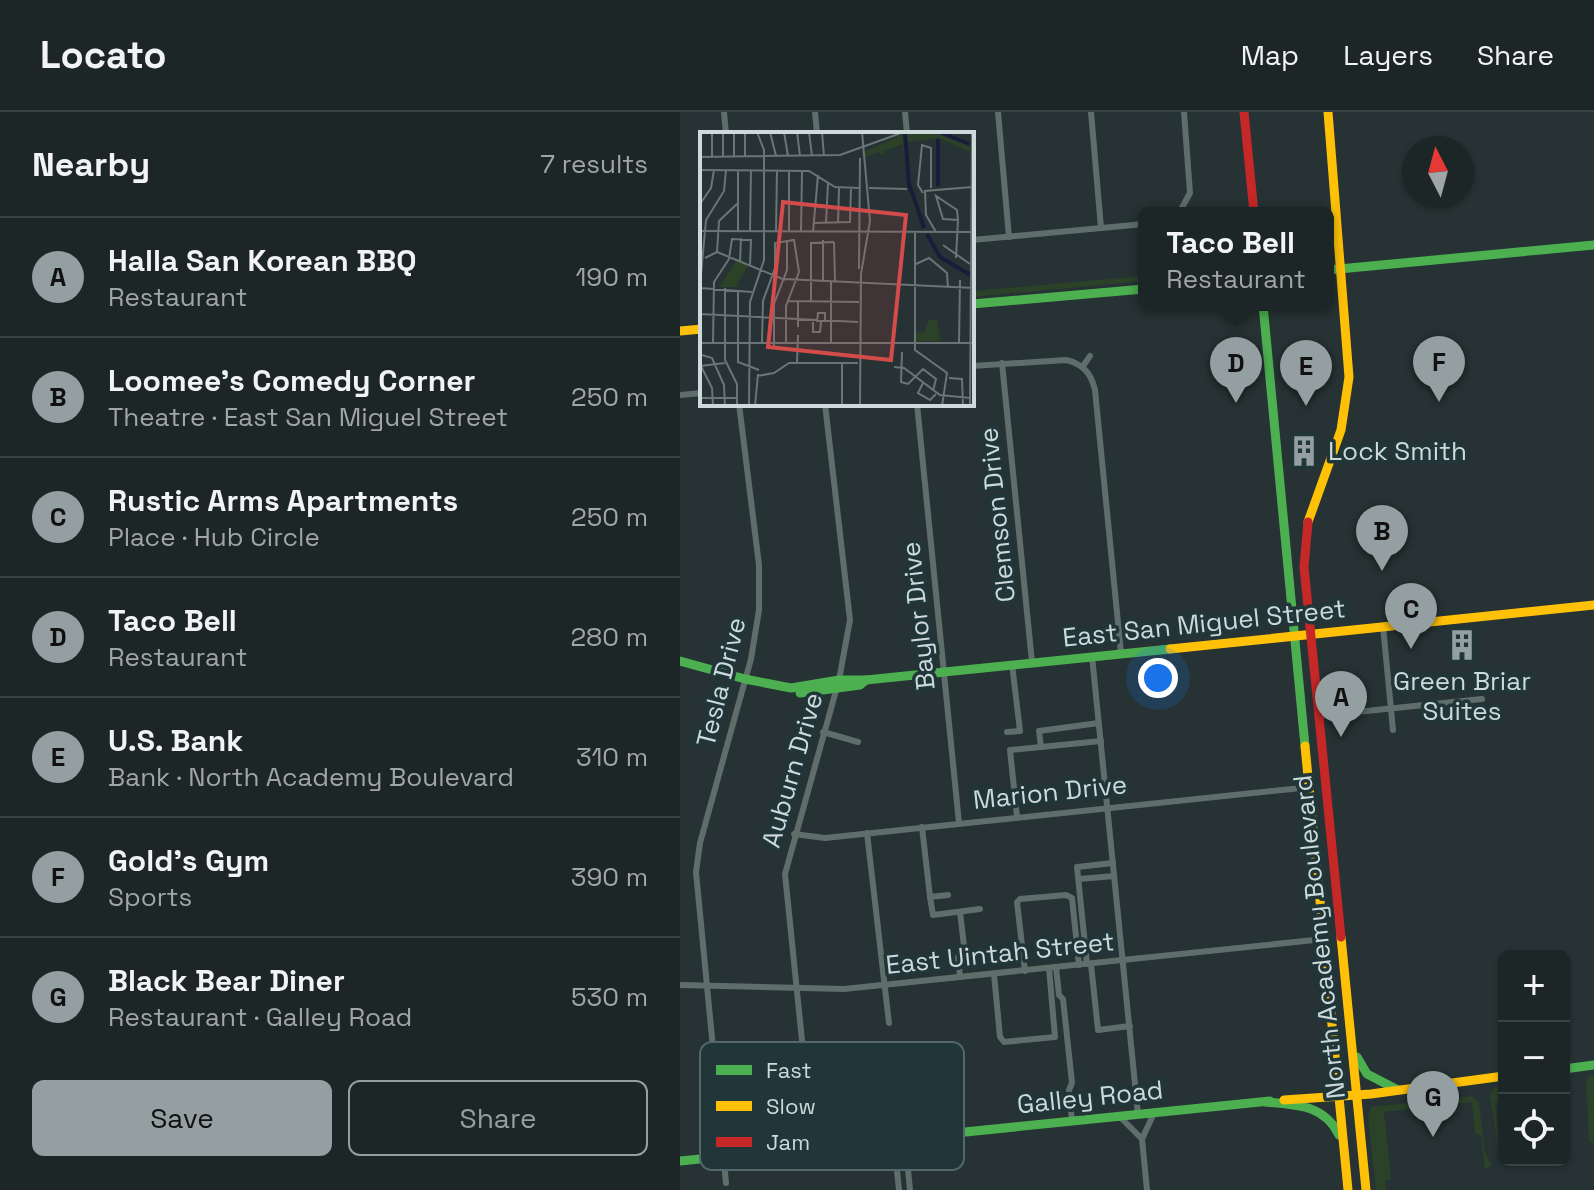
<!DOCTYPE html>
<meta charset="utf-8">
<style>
body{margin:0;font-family:"Space Grotesk",sans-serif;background:#252e2e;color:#f1f3f6}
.controls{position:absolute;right:24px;bottom:24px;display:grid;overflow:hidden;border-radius:12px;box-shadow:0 2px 6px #0004}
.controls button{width:72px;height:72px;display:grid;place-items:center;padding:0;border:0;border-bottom:2px solid #3a4343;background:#1c2626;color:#f1f3f6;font:40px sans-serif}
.compass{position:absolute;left:722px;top:24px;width:72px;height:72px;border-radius:50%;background:#1c2626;box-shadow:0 2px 6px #0004;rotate:354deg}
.you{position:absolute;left:478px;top:566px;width:28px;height:28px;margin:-20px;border:6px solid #fff;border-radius:50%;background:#1a73e8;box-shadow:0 0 0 12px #1a73e833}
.badge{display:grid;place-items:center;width:52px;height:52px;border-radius:50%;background:#939fa0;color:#111;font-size:26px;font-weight:700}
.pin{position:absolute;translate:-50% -66px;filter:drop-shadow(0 2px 4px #0008)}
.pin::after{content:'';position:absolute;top:42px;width:28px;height:24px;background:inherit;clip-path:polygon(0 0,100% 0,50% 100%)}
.popup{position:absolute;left:458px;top:95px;width:196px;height:104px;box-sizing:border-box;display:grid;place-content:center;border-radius:12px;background:#1c2626;filter:drop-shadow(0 2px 6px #0005);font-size:26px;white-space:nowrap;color:#a0a5a7}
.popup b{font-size:30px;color:#f1f3f6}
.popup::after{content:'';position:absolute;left:50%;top:100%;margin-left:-16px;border:16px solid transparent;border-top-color:#1c2626}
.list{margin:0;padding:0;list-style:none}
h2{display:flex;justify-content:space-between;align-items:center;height:104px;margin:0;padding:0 32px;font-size:34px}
h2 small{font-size:26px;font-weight:400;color:#a0a5a7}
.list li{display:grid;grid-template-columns:52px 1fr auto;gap:24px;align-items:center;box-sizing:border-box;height:120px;padding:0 32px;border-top:2px solid #3a4343}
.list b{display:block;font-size:30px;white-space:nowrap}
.list p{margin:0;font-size:26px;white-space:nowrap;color:#a0a5a7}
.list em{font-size:26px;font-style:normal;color:#a0a5a7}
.actions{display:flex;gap:16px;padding:24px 32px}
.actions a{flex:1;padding:18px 0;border:2px solid #939fa0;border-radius:12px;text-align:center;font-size:28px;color:#939fa0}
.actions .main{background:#939fa0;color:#111}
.icon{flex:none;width:44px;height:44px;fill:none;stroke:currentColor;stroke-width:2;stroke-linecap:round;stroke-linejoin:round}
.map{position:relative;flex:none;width:914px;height:1078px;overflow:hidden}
header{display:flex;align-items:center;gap:48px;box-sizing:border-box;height:112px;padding:0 40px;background:#1c2626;border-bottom:2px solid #3a4343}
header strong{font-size:38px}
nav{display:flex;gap:44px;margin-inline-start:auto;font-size:28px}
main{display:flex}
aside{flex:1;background:#1c2626}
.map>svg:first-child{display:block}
.green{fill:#2c4228}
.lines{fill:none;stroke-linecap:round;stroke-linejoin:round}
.street{stroke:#5f6e6a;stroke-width:6}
.fast{stroke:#4caf50;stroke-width:9}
.slow{stroke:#ffc107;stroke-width:9}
.jam{stroke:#c62828;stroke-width:9}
.labels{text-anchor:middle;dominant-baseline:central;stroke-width:7;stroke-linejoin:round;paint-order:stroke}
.poi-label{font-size:26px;fill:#cdd9db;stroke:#203639;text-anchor:start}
.street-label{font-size:26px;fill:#cdd9db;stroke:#203639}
.inset-river{fill:none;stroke:#191d3b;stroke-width:4}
.inset-road{fill:none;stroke:#697576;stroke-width:2}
.view{fill:#d44b4c;fill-opacity:0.15;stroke:#d44b4c;stroke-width:4}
.inset-edge{fill:none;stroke:#cdd9db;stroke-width:4}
.key{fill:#203639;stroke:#54676a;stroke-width:2}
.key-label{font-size:22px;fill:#cdd9db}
</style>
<header>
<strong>Locato</strong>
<nav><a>Map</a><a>Layers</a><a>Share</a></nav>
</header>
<main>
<aside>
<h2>Nearby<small>7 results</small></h2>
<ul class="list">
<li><span class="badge">A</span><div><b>Halla San Korean BBQ</b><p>Restaurant</p></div><em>190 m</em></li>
<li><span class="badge">B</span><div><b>Loomee's Comedy Corner</b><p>Theatre · East San Miguel Street</p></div><em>250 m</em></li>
<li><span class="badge">C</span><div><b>Rustic Arms Apartments</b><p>Place · Hub Circle</p></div><em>250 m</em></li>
<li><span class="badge">D</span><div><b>Taco Bell</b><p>Restaurant</p></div><em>280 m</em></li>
<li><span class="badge">E</span><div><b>U.S. Bank</b><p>Bank · North Academy Boulevard</p></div><em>310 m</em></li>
<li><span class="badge">F</span><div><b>Gold's Gym</b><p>Sports</p></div><em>390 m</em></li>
<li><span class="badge">G</span><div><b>Black Bear Diner</b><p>Restaurant · Galley Road</p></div><em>530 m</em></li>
</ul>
<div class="actions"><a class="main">Save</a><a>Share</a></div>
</aside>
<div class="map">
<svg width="914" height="1078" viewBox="0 0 914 1078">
<rect width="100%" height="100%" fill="#263233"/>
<g class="green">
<path d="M464,164V169L292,185V179Z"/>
<path d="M914,962V1032L909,1029L906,971L907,966Z"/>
<path d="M824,973V984L819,985L820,990L815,991L819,1035L824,1037V1045L819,1043L810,983L814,976Z"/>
<path d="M792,984L799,991L805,1041L812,1053L805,1058L801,1023L795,1022L792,990L704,1000L711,1067L705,1069L706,1078H696L688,1004L691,995Z"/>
</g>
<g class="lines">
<g class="street">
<path d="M44,0L46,22"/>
<path d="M135,0L137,22"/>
<path d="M225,0L227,22"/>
<path d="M318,0L329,125"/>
<path d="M411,0L421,116"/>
<path d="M499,101L510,81L504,0"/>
<path d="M292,128L464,112"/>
<path d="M322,251L352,550"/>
<path d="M292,254L386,248C403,252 411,261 415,278L441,541"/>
<path d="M403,254L410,244"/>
<path d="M0,283L22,281"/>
<path d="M237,292L279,711"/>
<path d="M703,514L713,618"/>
<path d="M412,544L458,1002"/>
<path d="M638,604L802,587"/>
<path d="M143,620L178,630"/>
<path d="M327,620L340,619L332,552"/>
<path d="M361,635L359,619L419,611"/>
<path d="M337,705L330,638L421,629"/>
<path d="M242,715L250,785L268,783"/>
<path d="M187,721L209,911"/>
<path d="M114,722L145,726L631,675"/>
<path d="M399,767L434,764"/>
<path d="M250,785L253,803L300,797"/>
<path d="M280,800L285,843L278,845L280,865"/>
<path d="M407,852L397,755L433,751"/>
<path d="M411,852L418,918L450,914"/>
<path d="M376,855L379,883L383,887L392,971L389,978L392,1009"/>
<path d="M345,859L337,790L340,787L386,783L392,786L399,853"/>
<path d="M314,862L320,925L324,930L375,925L369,856"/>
<path d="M0,873L164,877L644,827"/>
<path d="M213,968L219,1027L215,1039L219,1078"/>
<path d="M439,1004L462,1027"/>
<path d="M219,1027L226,1038L230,1078"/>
<path d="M133,1036L105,762L159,568L170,508L145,292"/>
<path d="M46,1071L16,760L20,731L71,547L79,498V453L59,292"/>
<path d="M467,1078L462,1027L474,1001"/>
</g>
<g class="fast">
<path d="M648,158L914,133"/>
<path d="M292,192L464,177"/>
<path d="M583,193L625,634"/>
<path d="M0,549L65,567L111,576L159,568H186L490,537"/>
<path d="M120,581L180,573L186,568"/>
<path d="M677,945L687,962L718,978"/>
<path d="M884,957L914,953"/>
<path d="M585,990C616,993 644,992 659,1023"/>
<path d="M0,1049L590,989"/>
</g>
<g class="slow">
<path d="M0,219L22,217"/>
<path d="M628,410L661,318L669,265L648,0"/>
<path d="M490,537L914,493"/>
<path d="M625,634L668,1078"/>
<path d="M661,825L686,1078"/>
<path d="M604,988L691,982L824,964"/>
</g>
<g class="jam">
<path d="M564,0L574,101"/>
<path d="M628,410L624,455L661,825"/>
</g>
</g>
<defs>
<symbol id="building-bare" viewBox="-9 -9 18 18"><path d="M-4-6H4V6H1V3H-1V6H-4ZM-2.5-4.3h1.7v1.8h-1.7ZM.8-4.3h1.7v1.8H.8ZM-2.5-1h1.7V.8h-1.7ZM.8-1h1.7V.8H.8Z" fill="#939fa0" stroke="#203639" stroke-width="2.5" paint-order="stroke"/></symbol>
</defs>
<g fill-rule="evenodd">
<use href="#building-bare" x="602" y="317" width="44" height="44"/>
<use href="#building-bare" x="760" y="511" width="44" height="44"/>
</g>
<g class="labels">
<g class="poi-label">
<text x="648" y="339">Lock Smith</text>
<text x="782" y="569" text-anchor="middle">Green Briar<tspan x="782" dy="30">Suites</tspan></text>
</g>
<g class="street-label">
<text transform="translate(317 403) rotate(-96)">Clemson Drive</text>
<text transform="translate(238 504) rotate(-96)">Baylor Drive</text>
<text transform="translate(524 511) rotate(-6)">East San Miguel Street</text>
<text transform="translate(41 570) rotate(-76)">Tesla Drive</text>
<text transform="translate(112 658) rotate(-74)">Auburn Drive</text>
<text transform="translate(370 680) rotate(-6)">Marion Drive</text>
<text transform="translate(639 825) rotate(-96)">North Academy Boulevard</text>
<text transform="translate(320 841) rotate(-6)">East Uintah Street</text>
<text transform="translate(410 985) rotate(-6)">Galley Road</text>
</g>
</g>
<g transform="translate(20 20)">
<rect width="274" height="274" fill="#263233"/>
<path d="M204,2L207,15L209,52L218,90L208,56L203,12L184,19L183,24L179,20L164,26V20ZM206,2H246L267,10L271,20L238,6L208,10ZM36,129L48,134L36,153L40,155H19ZM229,188H237L241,209H216V199L224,201Z" fill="#2c4228"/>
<path class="inset-river" d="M239,0L269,12M205,2L209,52L224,96M238,54V7M227,102L240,125L274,145"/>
<path class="inset-road" d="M1,0V25M12,0V25M23,0V25M34,0V25M45,0V25M70,0L76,24M84,0L88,24M97,0L100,24M109,0L112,24M122,0L124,24M0,25L140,23L204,0M0,38L109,39L135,55L160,56M169,56L207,57M223,61L218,53L222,13L231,16V56M0,72L11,56L14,38M113,91L150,90L151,56M126,91L128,51M138,91L139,56M0,99L274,100M38,99V38M50,99L51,38M76,99L77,38M89,99V39M101,99L102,39M113,100L118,43M215,100V218L247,241L242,274M236,100L226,83L225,59L272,55M134,110L135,149M243,113L270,132M17,120L85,148M5,126L17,120L19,89L38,71M256,126L258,88L243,87L236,64L257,78L258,88M40,130L41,106M216,132L229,126L247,141L248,156M159,137L160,26M84,147L274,156M123,149V108M0,156L52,160M25,156V228L37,252V274M38,160V230L59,238M88,169L159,170M98,169V195M111,169V111L134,110M0,182L158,190M113,190V200H120L121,190M117,190L118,181H125V189M62,210L63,169L75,136V111L94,108L99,140L86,174V211M0,211H274M13,211L14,150L29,127L32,107L51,108L50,134M131,211V150M259,211L260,148M74,215V172L87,138V108M202,220L201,250L208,252L223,237L236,247L233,259M2,223L12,226L24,253L25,274M97,230L98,203M0,234L25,231M194,235L204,236L240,263L270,266M57,244L74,241L89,231H158M249,246L262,247L263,274M223,251L218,261L230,268L236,262M0,266H37M13,274L12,256L1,234V143L6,88L24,59L26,38M49,274L50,170L64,128V18L57,0M55,274L58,242M142,274V231M160,274L161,142L170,89L162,0M270,274L272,0"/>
<path class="view" d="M83,70L206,83L191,228L68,215Z"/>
<rect width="274" height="274" class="inset-edge"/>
</g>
<rect x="20" y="930" width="264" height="128" rx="12" class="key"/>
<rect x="36" y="953" width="36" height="10" fill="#4caf50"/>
<rect x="36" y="989" width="36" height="10" fill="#ffc107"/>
<rect x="36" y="1025" width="36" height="10" fill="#c62828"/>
<g class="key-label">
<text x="86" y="966">Fast</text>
<text x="86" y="1002">Slow</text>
<text x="86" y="1038">Jam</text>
</g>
</svg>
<div class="controls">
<button>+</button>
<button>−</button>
<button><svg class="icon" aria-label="locate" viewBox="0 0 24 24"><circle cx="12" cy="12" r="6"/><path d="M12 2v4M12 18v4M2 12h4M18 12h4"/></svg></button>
</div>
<svg class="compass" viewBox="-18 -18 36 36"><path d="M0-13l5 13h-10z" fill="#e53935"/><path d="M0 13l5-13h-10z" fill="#a0a5a7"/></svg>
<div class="you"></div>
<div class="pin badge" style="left:661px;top:625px">A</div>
<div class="pin badge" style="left:702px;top:459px">B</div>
<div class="pin badge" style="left:731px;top:537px">C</div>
<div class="pin badge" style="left:556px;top:291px">D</div>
<div class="popup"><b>Taco Bell</b>Restaurant</div>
<div class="pin badge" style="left:626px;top:294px">E</div>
<div class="pin badge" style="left:759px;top:290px">F</div>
<div class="pin badge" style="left:753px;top:1025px">G</div>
</div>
</main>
